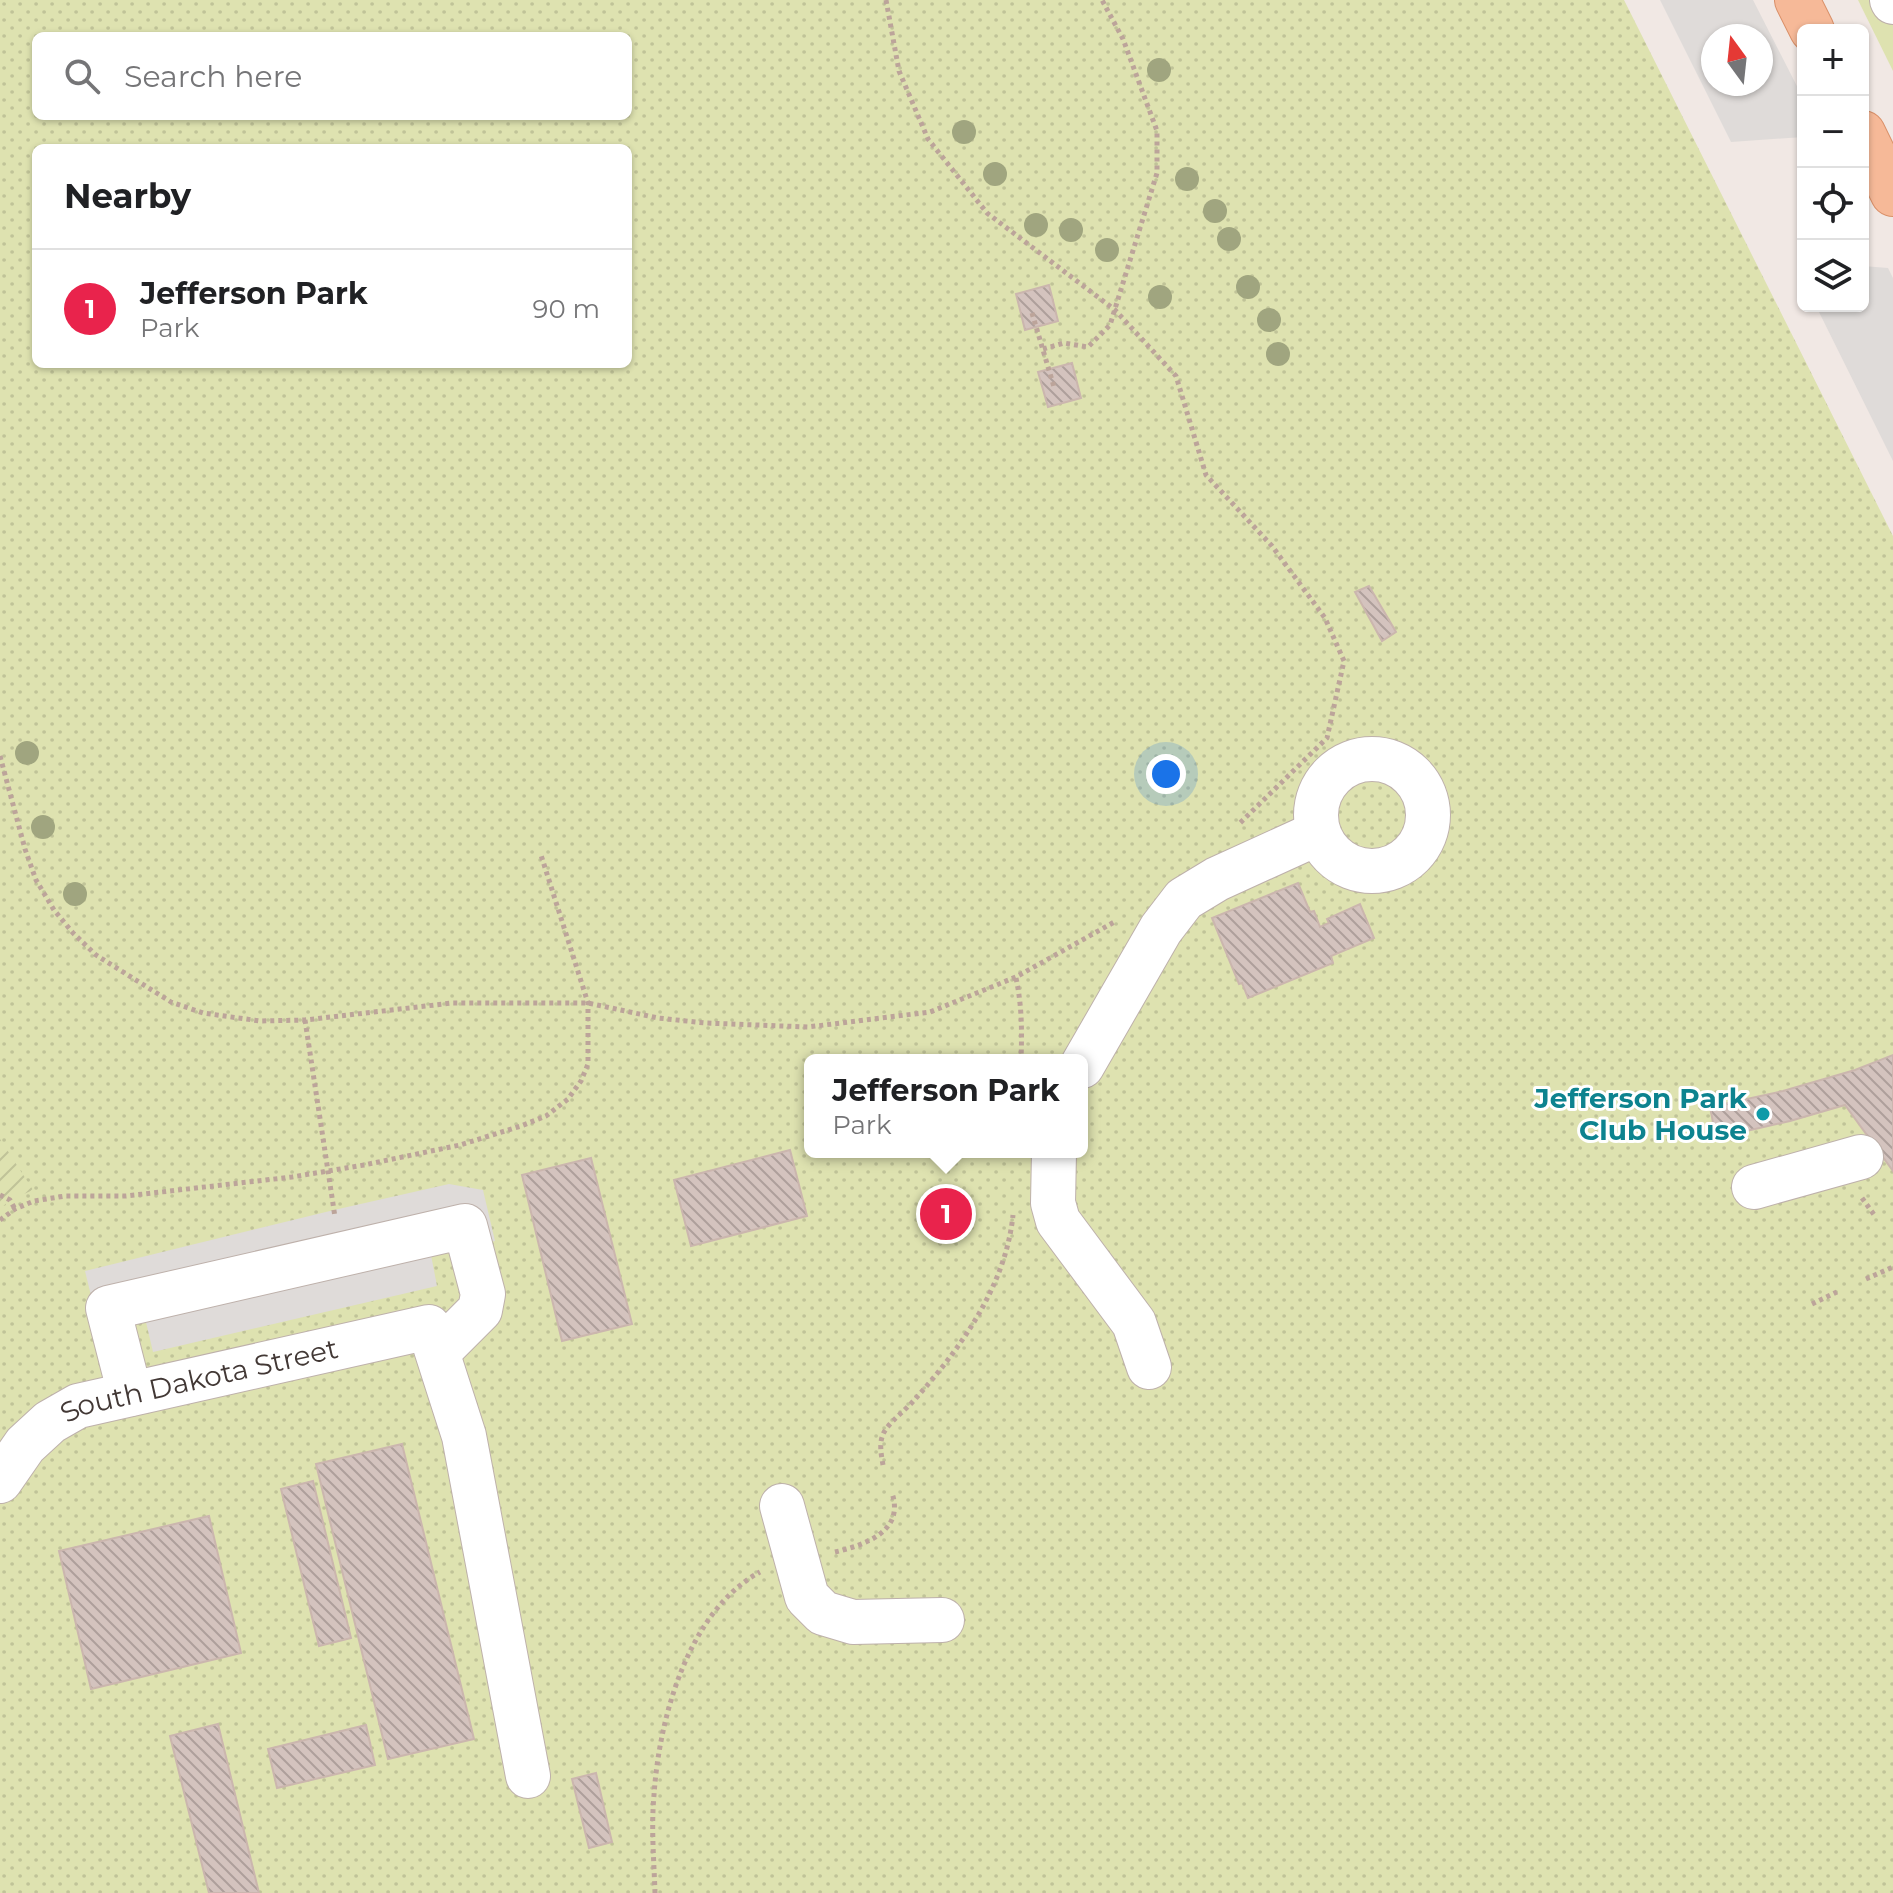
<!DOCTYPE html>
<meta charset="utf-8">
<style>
body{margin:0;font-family:Montserrat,sans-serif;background:#f2f2f2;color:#202124}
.controls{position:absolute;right:24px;top:24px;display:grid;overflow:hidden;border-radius:12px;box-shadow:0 2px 6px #0004}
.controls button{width:72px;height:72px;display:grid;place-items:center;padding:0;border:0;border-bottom:2px solid #e0e0e0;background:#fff;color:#202124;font:40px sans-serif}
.compass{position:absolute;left:1701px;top:24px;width:72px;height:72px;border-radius:50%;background:#fff;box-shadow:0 2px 6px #0004;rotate:345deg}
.you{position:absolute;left:1166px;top:774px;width:28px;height:28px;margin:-20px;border:6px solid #fff;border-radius:50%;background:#1a73e8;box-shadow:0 0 0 12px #1a73e833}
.badge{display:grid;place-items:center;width:52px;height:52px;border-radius:50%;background:#e9234c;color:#fff;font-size:26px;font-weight:700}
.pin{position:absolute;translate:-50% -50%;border:4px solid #fff;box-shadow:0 2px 8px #0006}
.popup{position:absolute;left:804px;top:1054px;width:284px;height:104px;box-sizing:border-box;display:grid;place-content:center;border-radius:12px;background:#fff;filter:drop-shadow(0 2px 6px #0005);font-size:26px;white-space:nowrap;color:#757577}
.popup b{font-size:30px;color:#202124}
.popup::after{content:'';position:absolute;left:50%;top:100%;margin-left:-16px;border:16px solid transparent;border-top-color:#fff}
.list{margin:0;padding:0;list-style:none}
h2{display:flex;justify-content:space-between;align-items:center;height:104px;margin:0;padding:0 32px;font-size:34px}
h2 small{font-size:26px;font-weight:400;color:#757577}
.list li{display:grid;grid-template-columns:52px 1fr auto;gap:24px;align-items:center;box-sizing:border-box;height:120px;padding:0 32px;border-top:2px solid #e0e0e0}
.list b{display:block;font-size:30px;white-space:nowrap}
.list p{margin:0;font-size:26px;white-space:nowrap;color:#757577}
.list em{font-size:26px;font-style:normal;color:#757577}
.icon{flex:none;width:44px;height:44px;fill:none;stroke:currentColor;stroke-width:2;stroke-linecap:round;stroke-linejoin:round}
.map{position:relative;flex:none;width:1893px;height:1893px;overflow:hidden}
.search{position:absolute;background:#fff;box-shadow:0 2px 6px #0004;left:32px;top:32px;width:600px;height:88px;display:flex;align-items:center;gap:20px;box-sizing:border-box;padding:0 28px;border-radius:12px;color:#757577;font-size:30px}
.panel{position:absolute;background:#fff;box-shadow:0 2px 6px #0004;left:32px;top:144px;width:600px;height:224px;border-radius:12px}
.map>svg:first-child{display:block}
.grass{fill:#dee2b0}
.park{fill:url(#park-dots);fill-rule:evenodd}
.garden{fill:url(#garden-furrows)}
.parking{fill:#dfdbd9;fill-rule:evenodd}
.building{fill:url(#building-back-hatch);stroke:#cbb6ae;stroke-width:2}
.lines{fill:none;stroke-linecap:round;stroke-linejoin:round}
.minor-casing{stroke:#beb1ab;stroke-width:46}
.major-casing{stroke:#da9069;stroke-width:46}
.path{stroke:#bca49a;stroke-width:5;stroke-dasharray:4 4;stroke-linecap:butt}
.minor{stroke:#fff;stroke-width:44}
.major{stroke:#f6b998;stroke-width:44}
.tree{fill:#a0a57f}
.culture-dot{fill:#0f9aa8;stroke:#fff;stroke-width:3}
.labels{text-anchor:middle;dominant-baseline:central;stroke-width:6;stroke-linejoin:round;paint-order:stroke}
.culture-label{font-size:28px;font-weight:bold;fill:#0d838f;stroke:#fff;text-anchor:end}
.street-label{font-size:28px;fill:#423835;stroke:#fff}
</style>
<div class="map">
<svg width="1893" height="1893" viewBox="0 0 1893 1893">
<defs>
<pattern id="park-dots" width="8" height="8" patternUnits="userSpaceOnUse" patternTransform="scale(2)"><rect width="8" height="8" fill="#dee2b0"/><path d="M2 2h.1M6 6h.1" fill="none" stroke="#c0c398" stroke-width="1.8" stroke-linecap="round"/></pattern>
<pattern id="garden-furrows" width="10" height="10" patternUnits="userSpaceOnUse" patternTransform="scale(2)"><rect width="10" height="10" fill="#dee2b0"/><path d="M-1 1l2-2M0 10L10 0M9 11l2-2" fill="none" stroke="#c0c398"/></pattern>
<pattern id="building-back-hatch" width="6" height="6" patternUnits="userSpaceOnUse" patternTransform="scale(2)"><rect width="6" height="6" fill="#d4c3be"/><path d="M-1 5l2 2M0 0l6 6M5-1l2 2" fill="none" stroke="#ae9f9b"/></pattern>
</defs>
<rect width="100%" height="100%" fill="#f1e8e4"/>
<path class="grass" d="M1858,0H1893V71Z"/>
<path class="park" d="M0,0H1624L1893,536V1893H0ZM36,36H628V116H36ZM36,148H628V364H36ZM810,1060H1082V1152H810Z"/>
<path class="garden" d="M0,1139L33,1190L10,1200L0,1209Z"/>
<g class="parking">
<path d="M1660,0H1753L1803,98V137L1731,142ZM1713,36H1761V84H1713Z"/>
<path d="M1863,266L1888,268L1893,278V461L1816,306H1863Z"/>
<path d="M449,1184L483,1190L495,1241L431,1255L437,1286L153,1352L141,1301L95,1312L85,1271L334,1210Z"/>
</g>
<g class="building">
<path d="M1049,285L1058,321L1025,330L1016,294Z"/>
<path d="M1072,363L1081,398L1048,407L1038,372Z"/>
<path d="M1369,586L1396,632L1382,641L1355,592Z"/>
<path d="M1298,883L1310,912L1314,911L1320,927L1329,923L1327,919L1360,904L1374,938L1331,956L1333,963L1248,998L1242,983L1239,984L1212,918Z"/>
<path d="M1893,1055V1171L1845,1105L1790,1121L1716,1138L1710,1107L1783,1091L1855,1070Z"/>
<path d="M790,1150L807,1216L691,1246L674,1180Z"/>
<path d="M591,1158L632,1324L562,1341L522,1175Z"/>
<path d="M402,1444L474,1739L388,1759L316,1464Z"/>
<path d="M313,1481L351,1638L319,1646L281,1489Z"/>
<path d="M209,1516L241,1653L91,1689L59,1551Z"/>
<path d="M218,1724L259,1893H209L170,1736Z"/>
<path d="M366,1725L375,1765L277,1788L268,1749Z"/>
<path d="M596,1773L612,1842L589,1848L572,1779Z"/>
</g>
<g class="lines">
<defs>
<g id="minor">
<path d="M1892,0L1893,2"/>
<circle cx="1372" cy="815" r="56"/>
<path d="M1082,1066L1161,929L1184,899L1217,879L1318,833"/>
<path d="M1054,1152L1053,1203L1058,1221L1134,1323L1149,1367"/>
<path d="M1754,1187L1861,1157"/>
<path d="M130,1394L108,1308L465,1226L483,1294L480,1310L445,1345"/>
<path id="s1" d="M0,1481L25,1445L50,1422L78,1406L429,1327L464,1436L528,1776"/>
<path d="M782,1506L807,1597L823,1613L853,1622L942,1620"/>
</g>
<g id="major">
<path d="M1797,0L1812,30"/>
<path d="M1863,133L1893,194"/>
</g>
</defs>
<use href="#minor" class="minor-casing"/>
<use href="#major" class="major-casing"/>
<g class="path">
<path d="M886,0L899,71L928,139L987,213L1115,310L1176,376L1206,475L1272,546L1325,618L1344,661L1327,738L1240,823"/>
<path d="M1032,313L1054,387"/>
<path d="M1043,349L1064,343L1088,347L1110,325L1157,173V131L1123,39L1102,0"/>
<path d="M0,756L25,849L36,880L54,910L73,933L96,955L171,1002L203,1013L260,1021L305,1020L452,1003H588L658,1018L705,1023L808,1027L930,1012L1016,977L1116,921"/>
<path d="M1016,978C1022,1006 1022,1031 1021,1060"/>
<path d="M305,1020L335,1217"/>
<path d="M0,1195L10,1200L15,1209"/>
<path d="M1862,1198L1875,1216"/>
<path d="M0,1220L15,1209L34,1201L65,1196H126L292,1177L364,1165L460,1145L521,1126L546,1116L568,1099L581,1081L588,1064V1003L541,855"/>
<path d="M1866,1279L1893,1267"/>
<path d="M1812,1304L1837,1292"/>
<path d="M883,1465C881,1453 878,1440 886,1429C894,1418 907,1409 916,1398C961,1348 1006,1285 1013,1215"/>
<path d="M835,1552C864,1545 905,1532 892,1493"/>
<path d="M655,1893C654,1861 651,1828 654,1795C659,1719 688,1611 760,1572"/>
</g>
<use href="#minor" class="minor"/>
<use href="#major" class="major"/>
</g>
<g class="tree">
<circle cx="1159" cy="70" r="12"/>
<circle cx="964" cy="132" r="12"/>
<circle cx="995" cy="174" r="12"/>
<circle cx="1187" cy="179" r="12"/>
<circle cx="1215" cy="211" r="12"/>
<circle cx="1036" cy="225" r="12"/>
<circle cx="1071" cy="230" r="12"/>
<circle cx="1229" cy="239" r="12"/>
<circle cx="1107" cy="250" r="12"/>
<circle cx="1248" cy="287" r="12"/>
<circle cx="1160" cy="297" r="12"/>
<circle cx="1269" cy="320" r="12"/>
<circle cx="1278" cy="354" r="12"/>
<circle cx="27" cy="753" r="12"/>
<circle cx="43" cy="827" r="12"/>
<circle cx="75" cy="894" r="12"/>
</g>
<circle class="culture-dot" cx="1763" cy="1114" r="8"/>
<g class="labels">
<g class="culture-label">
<text x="1747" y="1098">Jefferson Park<tspan x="1747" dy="32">Club House</tspan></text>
</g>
<g class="street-label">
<text stroke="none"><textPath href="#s1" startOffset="234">South Dakota Street</textPath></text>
</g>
</g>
</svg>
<div class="controls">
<button>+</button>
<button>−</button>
<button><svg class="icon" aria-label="locate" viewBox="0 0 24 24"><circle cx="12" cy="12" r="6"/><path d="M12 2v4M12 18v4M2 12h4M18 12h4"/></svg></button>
<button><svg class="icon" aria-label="layers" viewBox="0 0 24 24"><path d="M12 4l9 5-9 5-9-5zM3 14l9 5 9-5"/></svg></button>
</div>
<svg class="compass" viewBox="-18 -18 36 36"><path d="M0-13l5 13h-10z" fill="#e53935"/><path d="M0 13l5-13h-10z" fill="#757577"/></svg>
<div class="you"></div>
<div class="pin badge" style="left:946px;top:1214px">1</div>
<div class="popup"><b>Jefferson Park</b>Park</div>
<div class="search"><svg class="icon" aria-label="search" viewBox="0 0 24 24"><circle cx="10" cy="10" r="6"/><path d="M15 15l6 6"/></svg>Search here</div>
<section class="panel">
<h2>Nearby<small></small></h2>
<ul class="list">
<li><span class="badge">1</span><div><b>Jefferson Park</b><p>Park</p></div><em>90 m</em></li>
</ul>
</section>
</div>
